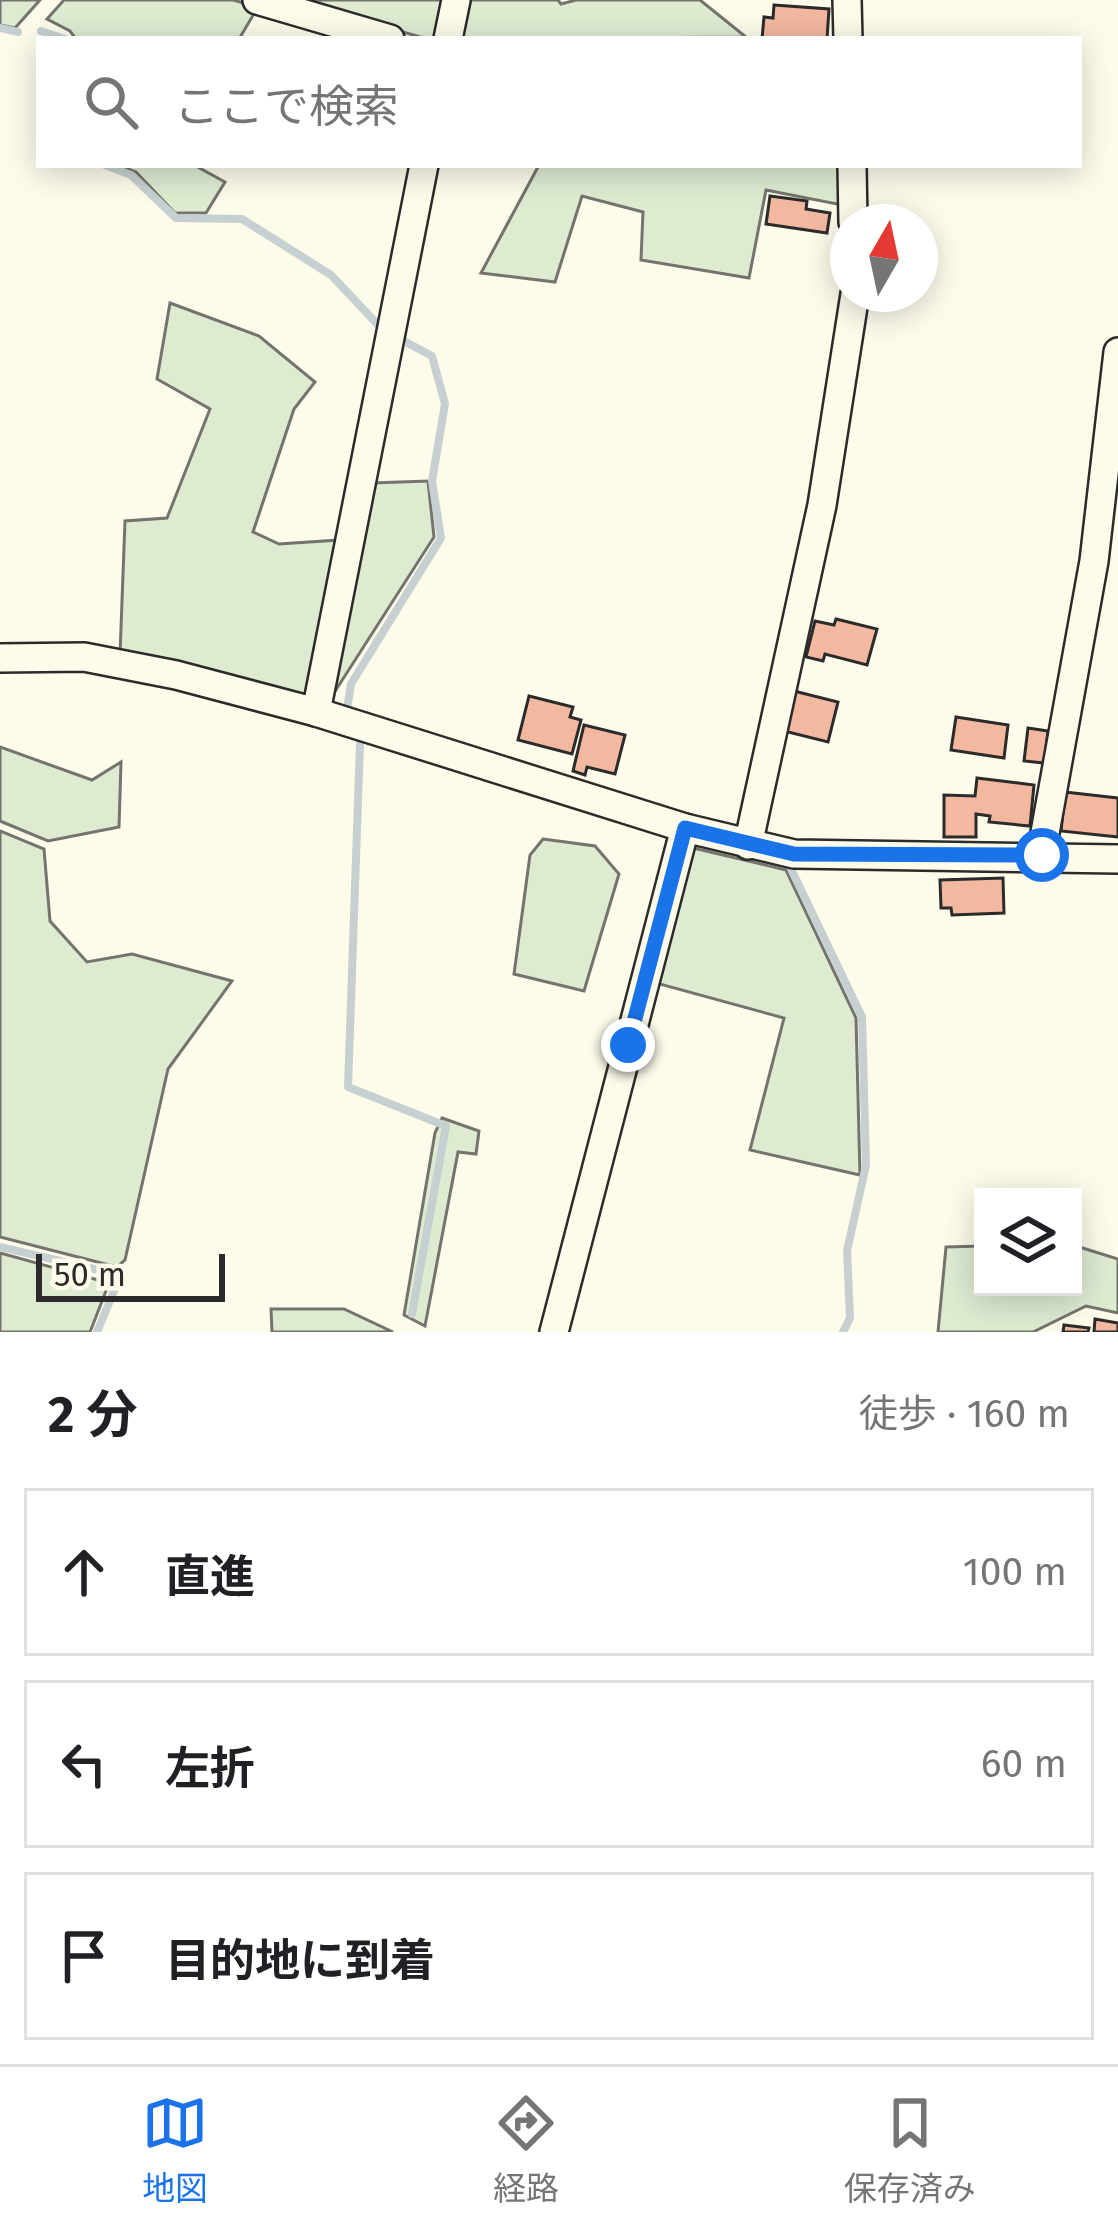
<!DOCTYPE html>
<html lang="ja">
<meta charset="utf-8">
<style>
body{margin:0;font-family:"Fira Sans","Noto Sans JP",sans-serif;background:#f2f2f2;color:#202124}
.controls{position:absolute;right:36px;bottom:36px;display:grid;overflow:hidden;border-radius:0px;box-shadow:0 6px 30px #0003}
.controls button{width:108px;height:108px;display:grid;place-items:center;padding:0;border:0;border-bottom:3px solid #e0e0e0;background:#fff;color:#202124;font:60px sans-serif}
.compass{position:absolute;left:830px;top:204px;width:108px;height:108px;border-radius:50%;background:#fff;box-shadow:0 6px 30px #0003;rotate:9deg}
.scale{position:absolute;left:36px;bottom:30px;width:189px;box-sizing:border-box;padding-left:12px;border:6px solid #2b2b2b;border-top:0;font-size:33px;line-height:42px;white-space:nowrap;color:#2b2b2b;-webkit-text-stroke:9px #fdfbea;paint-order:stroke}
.stop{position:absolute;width:36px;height:36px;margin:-27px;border:9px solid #1a73e8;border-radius:50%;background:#fff}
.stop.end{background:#1a73e8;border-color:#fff;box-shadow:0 3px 12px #0008}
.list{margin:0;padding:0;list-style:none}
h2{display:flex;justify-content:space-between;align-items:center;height:156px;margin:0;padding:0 48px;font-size:51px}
h2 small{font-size:39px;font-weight:400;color:#757577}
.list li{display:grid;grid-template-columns:78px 1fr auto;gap:36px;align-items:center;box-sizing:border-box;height:168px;margin:0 24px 24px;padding:0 24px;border:3px solid #e0e0e0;border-radius:0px}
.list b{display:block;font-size:45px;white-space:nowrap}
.list em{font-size:39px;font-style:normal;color:#757577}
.icon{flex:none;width:66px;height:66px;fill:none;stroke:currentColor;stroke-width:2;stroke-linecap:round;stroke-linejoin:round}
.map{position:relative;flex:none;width:1118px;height:1332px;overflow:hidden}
.search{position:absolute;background:#fff;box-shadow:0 6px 30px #0003;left:36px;right:36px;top:36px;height:132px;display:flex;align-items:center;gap:30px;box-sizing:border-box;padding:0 42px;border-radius:0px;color:#757577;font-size:45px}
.sheet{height:732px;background:#fff}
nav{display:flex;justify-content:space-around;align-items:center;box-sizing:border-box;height:168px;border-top:3px solid #e0e0e0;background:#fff;font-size:33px;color:#757577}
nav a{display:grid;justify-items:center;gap:6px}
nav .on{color:#1a73e8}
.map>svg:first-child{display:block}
.green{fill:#deebd1;stroke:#74746e;stroke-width:3}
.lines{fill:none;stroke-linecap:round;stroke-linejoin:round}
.stream{stroke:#c7d0d0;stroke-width:8}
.building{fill:#f2b8a0;stroke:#2b2b2b;stroke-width:3}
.minor-casing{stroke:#2b2b2b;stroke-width:32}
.minor{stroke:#fdfbea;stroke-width:27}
.route{stroke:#1a73e8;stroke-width:15}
</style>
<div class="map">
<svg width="1118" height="1332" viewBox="0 0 1118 1332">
<rect width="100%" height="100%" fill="#fdfbea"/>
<g class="green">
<path d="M0,0H40L15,28L0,25Z"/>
<path d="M64,0H233L258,7L239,39H76L70,31L47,19Z"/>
<path d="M292,0H448L441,39H427Z"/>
<path d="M464,0H558L561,4L576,0H700L746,37L457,39Z"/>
<path d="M117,165H194L225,182L206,213H175L136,172Z"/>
<path d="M539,165H841L842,205L766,190L749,278L641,260L643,212L582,196L555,282L481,273Z"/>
<path d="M170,303L259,336L315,382L294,409L253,532L279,544L340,540L307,701L120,655L125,521L167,518L210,409L157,379Z"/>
<path d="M428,481L434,537L332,696L372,483Z"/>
<path d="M0,747L92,780L121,762L119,827L48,841L0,821Z"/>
<path d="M0,831L44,849L50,921L87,962L132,954L232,981L168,1069L125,1260L117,1267L0,1237Z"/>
<path d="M543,839L595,846L619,874L584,991L514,974L530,855Z"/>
<path d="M689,847L786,870L856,1018L860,1175L750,1150L784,1018L656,983Z"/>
<path d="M442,1118L479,1131L476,1154L458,1152L425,1326L404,1315L435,1133Z"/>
<path d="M1073,1245L1118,1259V1313L1086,1306L1033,1332H938L946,1247L983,1246V1287H1073Z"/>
<path d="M0,1253L109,1283L90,1332H0Z"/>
<path d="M271,1309H344L393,1332H272Z"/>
</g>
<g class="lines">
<g class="stream">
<path d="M0,28L18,32"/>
<path d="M41,31L65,39"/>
<path d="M105,165L131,175L176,218L242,219L331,275L382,329"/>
<path d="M347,709L351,684L441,538L432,481L445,404L432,356L402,340"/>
<path d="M360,744L348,1087L446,1126L412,1314"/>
<path d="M792,871L862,1017L866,1165L847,1251L850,1318L843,1332"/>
<path d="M0,1247L107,1272L116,1286L97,1332"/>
</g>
</g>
<g class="building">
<path d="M774,5L829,9L827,39H762L764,17L773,18Z"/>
<path d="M770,196L807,201L806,209L830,213L827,233L766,224Z"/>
<path d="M836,619L877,629L867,665L825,654L823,661L806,657L815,621L834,625Z"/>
<path d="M794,691L838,702L828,742L784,731Z"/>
<path d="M529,696L573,707L570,717L581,720L572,754L518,740Z"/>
<path d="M956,717L1008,725L1004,758L951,750Z"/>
<path d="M584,725L625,735L615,774L587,767L585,775L573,771Z"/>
<path d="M1028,728L1048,731L1044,763L1024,761Z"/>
<path d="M977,778L1034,785L1030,826L989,822L990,816L976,814V837H944V795L975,796Z"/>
<path d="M1065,792L1118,798V837L1061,831Z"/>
<path d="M1003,878L1004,913L952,915L951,908H941L940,880Z"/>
<path d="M1095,1319L1118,1323V1332H1094Z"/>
<path d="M1064,1325L1089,1328L1088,1332H1063Z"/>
</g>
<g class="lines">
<defs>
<g id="minor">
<path d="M257,0L390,39"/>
<path d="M847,0L848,39"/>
<path d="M448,39L456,0"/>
<path d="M852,165L853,222"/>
<path d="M0,658L84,657L176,675L316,712L685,828L794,854L1118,859"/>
<path d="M316,712L424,165"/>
<path d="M748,845L822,505L855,294"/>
<path d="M1041,855L1094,561L1118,352"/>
<path d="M554,1332L685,828"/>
</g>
</defs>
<use href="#minor" class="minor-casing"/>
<use href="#minor" class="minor"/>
</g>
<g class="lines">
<path class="route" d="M628,1045L685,828L794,854L1042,855"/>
</g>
</svg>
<div class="controls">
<button><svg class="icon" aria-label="layers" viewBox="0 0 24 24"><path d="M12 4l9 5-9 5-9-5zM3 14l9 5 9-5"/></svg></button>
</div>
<svg class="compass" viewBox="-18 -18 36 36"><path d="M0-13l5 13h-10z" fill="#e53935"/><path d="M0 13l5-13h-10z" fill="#757577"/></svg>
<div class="scale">50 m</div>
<div class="stop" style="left:1042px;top:855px"></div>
<div class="stop end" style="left:628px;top:1045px"></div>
<div class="search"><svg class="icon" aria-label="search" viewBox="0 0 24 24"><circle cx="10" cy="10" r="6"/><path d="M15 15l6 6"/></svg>ここで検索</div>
</div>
<section class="sheet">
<h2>2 分<small>徒歩 · 160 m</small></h2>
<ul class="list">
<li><svg class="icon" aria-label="ahead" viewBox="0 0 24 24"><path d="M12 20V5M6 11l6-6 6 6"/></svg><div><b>直進</b></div><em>100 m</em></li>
<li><svg class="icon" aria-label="left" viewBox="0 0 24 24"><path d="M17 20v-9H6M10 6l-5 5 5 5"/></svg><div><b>左折</b></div><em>60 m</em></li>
<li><svg class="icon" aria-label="arrive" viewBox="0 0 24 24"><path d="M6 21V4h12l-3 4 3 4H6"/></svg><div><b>目的地に到着</b></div></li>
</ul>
</section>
<nav>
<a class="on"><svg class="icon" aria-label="map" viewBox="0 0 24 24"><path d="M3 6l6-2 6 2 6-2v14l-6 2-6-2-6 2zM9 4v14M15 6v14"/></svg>地図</a>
<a><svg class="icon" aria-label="directions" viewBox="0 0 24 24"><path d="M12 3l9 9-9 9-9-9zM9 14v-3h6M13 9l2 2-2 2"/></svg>経路</a>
<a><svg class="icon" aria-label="saved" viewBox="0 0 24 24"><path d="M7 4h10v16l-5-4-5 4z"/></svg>保存済み</a>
</nav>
